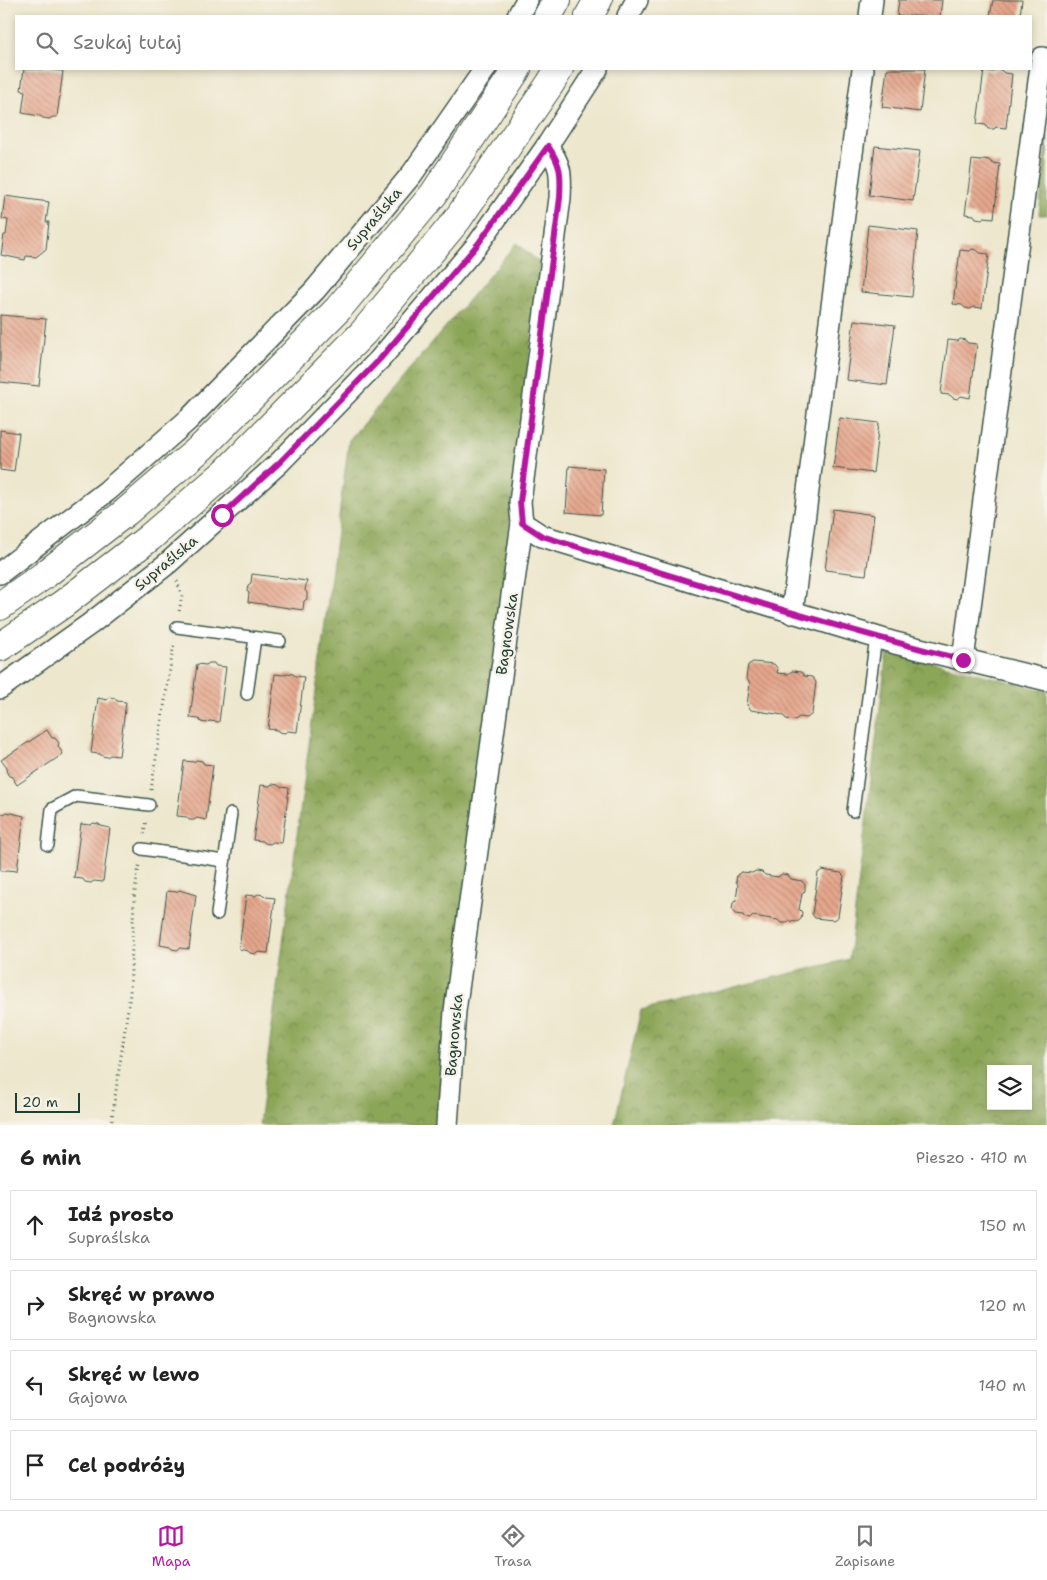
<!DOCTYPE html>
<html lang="pl">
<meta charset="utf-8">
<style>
body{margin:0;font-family:"Shantell Sans",sans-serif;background:#f2f2f2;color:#222}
.controls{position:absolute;right:15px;bottom:15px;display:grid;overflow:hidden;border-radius:0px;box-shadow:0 2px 8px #0003}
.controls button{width:45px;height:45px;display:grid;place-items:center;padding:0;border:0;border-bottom:1px solid #e0e0e0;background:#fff;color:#222;font:25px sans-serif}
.scale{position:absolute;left:15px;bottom:12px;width:65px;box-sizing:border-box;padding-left:5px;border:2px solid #1f3d34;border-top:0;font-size:14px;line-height:18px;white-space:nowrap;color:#1f3d34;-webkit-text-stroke:4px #f7f3e8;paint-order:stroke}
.stop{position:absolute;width:15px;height:15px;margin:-11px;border:4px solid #b5179e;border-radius:50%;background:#fff}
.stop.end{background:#b5179e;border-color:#fff;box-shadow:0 1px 5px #0008}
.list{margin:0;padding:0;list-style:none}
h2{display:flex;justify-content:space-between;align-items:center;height:65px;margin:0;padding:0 20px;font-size:21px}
h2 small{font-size:16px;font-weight:400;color:#767676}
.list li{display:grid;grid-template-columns:32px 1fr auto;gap:15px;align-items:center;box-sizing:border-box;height:70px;margin:0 10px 10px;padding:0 10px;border:1px solid #e0e0e0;border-radius:0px}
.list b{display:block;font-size:19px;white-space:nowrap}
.list p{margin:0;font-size:16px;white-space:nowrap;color:#767676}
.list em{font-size:16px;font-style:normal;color:#767676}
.icon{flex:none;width:28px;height:28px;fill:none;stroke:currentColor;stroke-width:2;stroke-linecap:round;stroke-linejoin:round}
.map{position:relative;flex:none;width:1047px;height:1125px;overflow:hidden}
.search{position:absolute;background:#fff;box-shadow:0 2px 8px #0003;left:15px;right:15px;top:15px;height:55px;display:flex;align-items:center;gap:12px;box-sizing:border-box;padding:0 18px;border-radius:0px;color:#767676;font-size:19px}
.sheet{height:385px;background:#fff}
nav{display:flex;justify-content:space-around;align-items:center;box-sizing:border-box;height:70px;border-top:1px solid #e0e0e0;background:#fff;font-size:14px;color:#767676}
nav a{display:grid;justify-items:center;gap:2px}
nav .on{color:#b5179e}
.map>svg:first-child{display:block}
.forest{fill:url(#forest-crowns);stroke:#567246;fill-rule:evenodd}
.building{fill:url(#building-back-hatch)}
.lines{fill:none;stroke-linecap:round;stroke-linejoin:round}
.lane-casing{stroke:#3e564b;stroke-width:14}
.street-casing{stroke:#3e564b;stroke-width:24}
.secondary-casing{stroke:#3e564b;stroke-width:30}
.path{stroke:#3e564b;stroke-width:3;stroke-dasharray:1 4;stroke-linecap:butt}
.lane{stroke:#fff;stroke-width:11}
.street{stroke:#fff;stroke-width:21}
.secondary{stroke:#fff;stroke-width:28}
.route{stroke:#b5179e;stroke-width:6}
.labels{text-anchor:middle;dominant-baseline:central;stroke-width:5;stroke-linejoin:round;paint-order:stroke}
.street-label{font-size:15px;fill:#1f3d34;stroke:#f7f3e8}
</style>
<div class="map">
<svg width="1047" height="1125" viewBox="0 0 1047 1125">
<defs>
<pattern id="forest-crowns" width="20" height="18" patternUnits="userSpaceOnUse" patternTransform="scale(1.25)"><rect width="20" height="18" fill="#8ca658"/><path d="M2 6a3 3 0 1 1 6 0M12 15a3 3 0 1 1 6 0" fill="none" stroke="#72884a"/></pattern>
<pattern id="building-back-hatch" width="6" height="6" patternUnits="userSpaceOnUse" patternTransform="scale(1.25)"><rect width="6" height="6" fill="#e6a78d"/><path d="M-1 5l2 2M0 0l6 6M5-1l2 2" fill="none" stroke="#ba8974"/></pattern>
</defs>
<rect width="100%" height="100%" fill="#f7f3e8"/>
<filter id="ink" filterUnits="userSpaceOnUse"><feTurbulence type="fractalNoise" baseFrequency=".02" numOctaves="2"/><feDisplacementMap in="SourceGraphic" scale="10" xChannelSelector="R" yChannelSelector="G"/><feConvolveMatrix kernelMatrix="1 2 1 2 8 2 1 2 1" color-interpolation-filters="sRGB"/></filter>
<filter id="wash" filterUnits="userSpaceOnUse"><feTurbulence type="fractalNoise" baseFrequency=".0096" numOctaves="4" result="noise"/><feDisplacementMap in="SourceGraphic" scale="20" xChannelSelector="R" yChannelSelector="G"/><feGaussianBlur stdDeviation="1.12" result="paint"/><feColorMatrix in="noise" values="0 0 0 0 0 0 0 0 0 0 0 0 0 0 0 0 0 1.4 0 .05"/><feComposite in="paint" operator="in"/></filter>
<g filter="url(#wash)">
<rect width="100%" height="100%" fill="#ede7cd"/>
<g class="forest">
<path d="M1047,137V215H1039Z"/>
<path d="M517,243L540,263L511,508L448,1125H259L349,440Z"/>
<path d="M887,651L1047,691V1125H614L641,1010L849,959ZM991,1069H1028V1106H991Z"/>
</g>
<g id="blocks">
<g class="building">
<path d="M899,0H942L940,16H897Z"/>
<path d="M993,0H1022L1020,16H990Z"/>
<path d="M24,69H45L63,71L57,117H53L49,119L43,118L40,116L22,113L25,91L21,90Z"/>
<path d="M887,69H925L920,112L882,107Z"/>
<path d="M996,69L1001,70L1004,73L1012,74L1006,128L996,127L994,129H988L986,125L977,124L984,70L993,72Z"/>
<path d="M875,146L920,151L913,201L869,195Z"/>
<path d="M984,159L989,160L992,163L1000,164L994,218L984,217L982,219L976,218L974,215L965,214L972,160L981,161Z"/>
<path d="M5,196L49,202L46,222H49L46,249L36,257L26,256L25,260L1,255L4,235H6L8,220L2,219Z"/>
<path d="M868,225L918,231L912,297L861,292Z"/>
<path d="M972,249L977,250L980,253L989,254L982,308L973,307L970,309L965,308L962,305L953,304L960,250L970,251Z"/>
<path d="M0,315L46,319L39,386L0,382Z"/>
<path d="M854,320L895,325L887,385L846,380Z"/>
<path d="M960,339L965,340L968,343L977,344L970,398L961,396L958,399L953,398L950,395L941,394L948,340L958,341Z"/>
<path d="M840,418L879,423L873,473L833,468Z"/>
<path d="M0,430L19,433L14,472L0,470Z"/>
<path d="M569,466L604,469L601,515L566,512Z"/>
<path d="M833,509L874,515L866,575L825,570Z"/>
<path d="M252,574L307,581L305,590L307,593V599L304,601L303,610L248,602L249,593L247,591L248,585L251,583Z"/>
<path d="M753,662L774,664L778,669L777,673L788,674L792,671L801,672L804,676L812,677L816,682L812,714L807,718L799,717L795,720L786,719L783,715L751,710L747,705L750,683L746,678L748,665Z"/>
<path d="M209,663H214L216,666L226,667L219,722L209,721L207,723L201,722L199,719L190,718L197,664L206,665Z"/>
<path d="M287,673L293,674L295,676L304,677L297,732L287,731L285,733L279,732L277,730L268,729L275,674L284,675Z"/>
<path d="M109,697L115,698L117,701L126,702L119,756L110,755L107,757L102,756L100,754L91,753L98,698L107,700Z"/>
<path d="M47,730L52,738H55L59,743L58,746L63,754L17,785L12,777L9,776L6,771L7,768L1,760Z"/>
<path d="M196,760L202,761L204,764L213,765L206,820L197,818L194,820H189L187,817L177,816L184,761L194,762Z"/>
<path d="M272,784L278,785L280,787L289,788L282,843L273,842L270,844L265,843L263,841L253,840L261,785L270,786Z"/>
<path d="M7,812L24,816L17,871L7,870L5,871H0V813L4,814Z"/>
<path d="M93,823L99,824L101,826L110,828L103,882L94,881L91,883L85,882L83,879L74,878L81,824L91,825Z"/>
<path d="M822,870L841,873L844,876L838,917L833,920L815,918L812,914L818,873Z"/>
<path d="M756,871L762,872L765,875L778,877L782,874L788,875L791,879L802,881L805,885V891L802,894L799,909L802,912L801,919L797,922L789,921L786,923H781L778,920L753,916L750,919L745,918L743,915L735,914L732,910L733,903L736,900L738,885L736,881L737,875L741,872L752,873Z"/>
<path d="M179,890L196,895L189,949L180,948L177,950L172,949L170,947L160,945L167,891L177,892Z"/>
<path d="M258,894L264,895L266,897L275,898L268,953L258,952L256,954L250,953L248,951L239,949L246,895L255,896Z"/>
</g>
</g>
</g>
<g filter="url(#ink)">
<use href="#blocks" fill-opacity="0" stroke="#3e564b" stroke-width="1"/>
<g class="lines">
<defs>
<g id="lane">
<path d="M177,627L280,641"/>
<path d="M247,694L255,638"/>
<path d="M853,811L876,637"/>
<path d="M48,845L52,809L76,796L149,805"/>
<path d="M142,849L224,861"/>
<path d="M217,914L231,814"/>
</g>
<g id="street">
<path d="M518,16L527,0"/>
<path d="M628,16L637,0"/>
<path d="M870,16L872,0"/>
<path d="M522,523L542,536L895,643L1047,680"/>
<path d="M0,573L107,491L188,420L315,290L412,174L485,69"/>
<path d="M792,613L863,69"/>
<path d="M963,660L1042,58"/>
<path d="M0,688L90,624L168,563L280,462L380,359L478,244L547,146L597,69"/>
<path d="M447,1125L455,1011L522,523L520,502L560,198C561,175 562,166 547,146"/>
</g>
<g id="secondary">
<path d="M548,16L557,0"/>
<path d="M589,16L598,0"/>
<path d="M0,606L43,576L126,512L203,446L338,309L433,195L517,69"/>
<path d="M0,647L63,604L149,538L226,472L363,333L457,220L550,84L559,69"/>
</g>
</defs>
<use href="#lane" class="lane-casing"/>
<use href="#street" class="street-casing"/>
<use href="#secondary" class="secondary-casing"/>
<g class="path">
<path d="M177,581L182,596L179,612"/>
<path d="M151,790L174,643"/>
<path d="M144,834L146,820"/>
<path d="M111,1125L130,994L134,898L139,865"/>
</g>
<use href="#lane" class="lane"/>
<use href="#street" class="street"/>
<use href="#secondary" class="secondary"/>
</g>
</g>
<g class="lines" filter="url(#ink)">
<path class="route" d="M222,515L280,462L380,359L478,244L548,146C562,166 561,175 560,198L520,502L522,523L542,536C682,579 821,624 963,660"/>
</g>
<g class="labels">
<g class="street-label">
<text transform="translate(374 219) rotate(-50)">Supraślska</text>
<text transform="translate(166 563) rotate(-40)">Supraślska</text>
<text transform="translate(507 634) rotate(-82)">Bagnowska</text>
<text transform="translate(454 1035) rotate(-85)">Bagnowska</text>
</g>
</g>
</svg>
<div class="controls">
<button><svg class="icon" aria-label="layers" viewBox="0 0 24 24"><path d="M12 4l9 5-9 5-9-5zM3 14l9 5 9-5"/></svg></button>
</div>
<div class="scale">20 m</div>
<div class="stop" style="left:222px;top:515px"></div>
<div class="stop end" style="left:963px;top:660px"></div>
<div class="search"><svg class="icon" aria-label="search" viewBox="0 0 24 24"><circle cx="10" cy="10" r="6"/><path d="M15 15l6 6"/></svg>Szukaj tutaj</div>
</div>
<section class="sheet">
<h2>6 min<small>Pieszo · 410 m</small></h2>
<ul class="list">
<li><svg class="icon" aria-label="ahead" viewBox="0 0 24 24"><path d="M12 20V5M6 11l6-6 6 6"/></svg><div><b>Idź prosto</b><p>Supraślska</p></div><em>150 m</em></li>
<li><svg class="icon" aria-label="right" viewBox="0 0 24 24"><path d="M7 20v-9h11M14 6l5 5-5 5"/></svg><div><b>Skręć w prawo</b><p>Bagnowska</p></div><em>120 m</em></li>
<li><svg class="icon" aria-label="left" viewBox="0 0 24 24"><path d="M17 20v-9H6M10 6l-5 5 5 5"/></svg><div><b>Skręć w lewo</b><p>Gajowa</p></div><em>140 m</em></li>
<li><svg class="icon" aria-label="arrive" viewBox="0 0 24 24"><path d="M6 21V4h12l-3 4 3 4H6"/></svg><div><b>Cel podróży</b></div></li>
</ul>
</section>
<nav>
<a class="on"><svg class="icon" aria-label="map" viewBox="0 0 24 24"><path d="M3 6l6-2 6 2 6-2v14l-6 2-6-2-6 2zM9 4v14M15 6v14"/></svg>Mapa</a>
<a><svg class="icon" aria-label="directions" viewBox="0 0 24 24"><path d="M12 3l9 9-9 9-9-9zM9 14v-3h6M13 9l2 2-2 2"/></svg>Trasa</a>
<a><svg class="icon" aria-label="saved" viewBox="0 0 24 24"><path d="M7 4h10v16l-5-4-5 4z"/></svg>Zapisane</a>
</nav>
